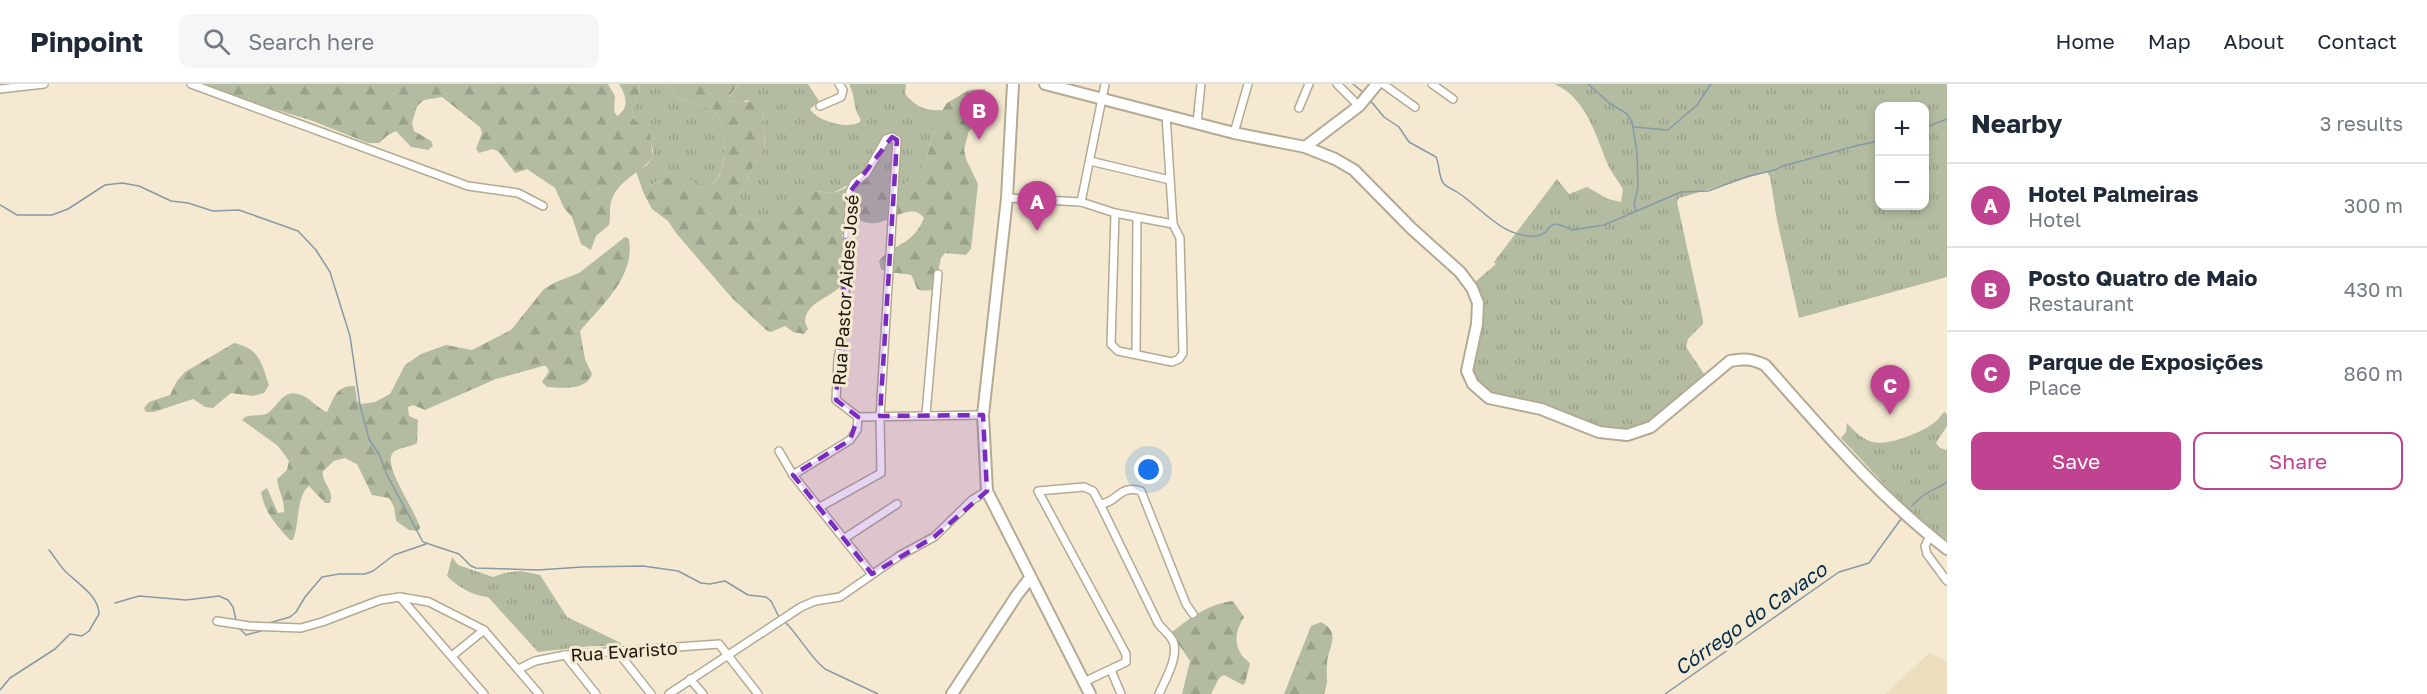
<!DOCTYPE html>
<meta charset="utf-8">
<style>
body{margin:0;font-family:"Golos Text",sans-serif;background:#f6f6f7;color:#1f2937}
.controls{position:absolute;right:18px;top:18px;display:grid;overflow:hidden;border-radius:12px;box-shadow:0 3px 9px #0003}
.controls button{width:54px;height:54px;display:grid;place-items:center;padding:0;border:0;border-bottom:2px solid #e0e1e3;background:#fff;color:#1f2937;font:30px sans-serif}
.you{position:absolute;left:1149px;top:386px;width:21px;height:21px;margin:-15px;border:4px solid #fff;border-radius:50%;background:#1a73e8;box-shadow:0 0 0 9px #1a73e833}
.badge{display:grid;place-items:center;width:39px;height:39px;border-radius:50%;background:#c04391;color:#fff;font-size:20px;font-weight:700}
.pin{position:absolute;translate:-50% -50px;filter:drop-shadow(0 2px 3px #0008)}
.pin::after{content:'';position:absolute;top:32px;width:21px;height:18px;background:inherit;clip-path:polygon(0 0,100% 0,50% 100%)}
.list{margin:0;padding:0;list-style:none}
h2{display:flex;justify-content:space-between;align-items:center;height:78px;margin:0;padding:0 24px;font-size:26px}
h2 small{font-size:20px;font-weight:400;color:#747a83}
.list li{display:grid;grid-template-columns:39px 1fr auto;gap:18px;align-items:center;box-sizing:border-box;height:84px;padding:0 24px;border-top:2px solid #e0e1e3}
.list b{display:block;font-size:22px;white-space:nowrap}
.list p{margin:0;font-size:20px;white-space:nowrap;color:#747a83}
.list em{font-size:20px;font-style:normal;color:#747a83}
.actions{display:flex;gap:12px;padding:18px 24px}
.actions a{flex:1;padding:14px 0;border:2px solid #c04391;border-radius:12px;text-align:center;font-size:21px;color:#c04391}
.actions .main{background:#c04391;color:#fff}
.icon{flex:none;width:33px;height:33px;fill:none;stroke:currentColor;stroke-width:2;stroke-linecap:round;stroke-linejoin:round}
.map{position:relative;flex:none;width:1947px;height:610px;overflow:hidden}
header{display:flex;align-items:center;gap:36px;box-sizing:border-box;height:84px;padding:0 30px;background:#fff;border-bottom:2px solid #e0e1e3}
header strong{font-size:28px}
nav{display:flex;gap:33px;margin-inline-start:auto;font-size:21px}
.search{width:420px;height:54px;background:#f6f6f7;display:flex;align-items:center;gap:15px;box-sizing:border-box;padding:0 21px;border-radius:12px;color:#747a83;font-size:22px}
main{display:flex}
aside{flex:1;background:#fff}
.map>svg:first-child{display:block}
.built{fill:#ebddbe}
.grass{fill:url(#grass-tufts);fill-rule:evenodd}
.forest{fill:url(#forest-firs)}
.lines{fill:none;stroke-linecap:round;stroke-linejoin:round}
.stream{stroke:#8899a7;stroke-width:1.5}
.street-casing{stroke:#b4aa93;stroke-width:10}
.secondary-casing{stroke:#b4aa93;stroke-width:14}
.primary-casing{stroke:#b4aa93;stroke-width:14}
.street{stroke:#fff;stroke-width:7}
.secondary{stroke:#fff;stroke-width:10}
.primary{stroke:#fff;stroke-width:10}
.marked{fill:#7b2cbf;fill-opacity:0.2;stroke:#7b2cbf;stroke-width:4.5;stroke-dasharray:12 8;stroke-linejoin:round}
.labels{text-anchor:middle;dominant-baseline:central;stroke-width:6;stroke-linejoin:round;paint-order:stroke}
.street-label{font-size:18px;fill:#1b170e;stroke:#f5ead1}
.water-label{font-size:20px;font-style:italic;fill:#012d4d;stroke:#f5ead1}
</style>
<header>
<strong>Pinpoint</strong>
<div class="search"><svg class="icon" aria-label="search" viewBox="0 0 24 24"><circle cx="10" cy="10" r="6"/><path d="M15 15l6 6"/></svg>Search here</div>
<nav><a>Home</a><a>Map</a><a>About</a><a>Contact</a></nav>
</header>
<main>
<div class="map">
<svg width="1947" height="610" viewBox="0 0 1947 610">
<defs>
<pattern id="grass-tufts" width="24" height="20" patternUnits="userSpaceOnUse" patternTransform="scale(1.5)"><rect width="24" height="20" fill="#b3bca1"/><path d="M3 7l-1-3M5 7V3M7 7l1-3M15 17l-1-3M17 17v-4M19 17l1-3" fill="none" stroke="#99a189"/></pattern>
<pattern id="forest-firs" width="22" height="20" patternUnits="userSpaceOnUse" patternTransform="scale(1.5)"><rect width="22" height="20" fill="#b3bca1"/><path d="M5 1l3.5 6h-7zM16 11l3.5 6h-7z" fill="#99a189"/></pattern>
</defs>
<rect width="100%" height="100%" fill="#f5ead1"/>
<path class="built" d="M1930,568L1947,579V610H1885Z"/>
<g class="grass">
<path d="M639,0H667L678,15C691,19 706,19 716,30C727,42 728,90 712,100C694,111 672,78 643,108L636,87L647,81L653,73V67L649,50L632,33C632,21 643,10 639,0Z"/>
<path d="M738,0H808L819,17L810,25C817,37 848,46 860,38V34C852,23 856,12 849,0H906L905,10C917,23 924,27 942,26L938,43L931,53L927,75L921,86L902,103L848,101L833,109L816,107L762,138L737,130L733,117L742,107L753,82L765,67L763,23L747,16L741,19L729,17L730,13Z"/>
<path d="M1554,0H1947V193L1799,234L1777,136L1770,93L1767,88L1679,114L1677,118L1703,236V240L1688,255L1686,263L1706,293L1654,336L1641,342L1622,347H1613L1485,311L1471,286L1483,229L1482,220L1474,199L1496,180L1494,178L1557,95L1569,110L1587,103L1608,115L1621,118L1623,105C1618,97 1612,89 1608,81C1596,52 1586,13 1554,0ZM1880,22H1924V122H1880Z"/>
<path d="M1944,328L1947,330V342L1936,359L1940,364L1947,366V456L1913,431L1841,354L1846,348L1847,339C1854,347 1863,356 1873,358C1889,362 1923,348 1935,338C1939,335 1941,331 1944,328Z"/>
<path d="M452,473L458,481L493,493L504,489L521,487L540,491L567,533L621,559V562H592L538,568L488,513C473,512 458,503 447,492Z"/>
</g>
<g class="forest">
<path d="M191,0H608L615,12L614,27L617,32C630,24 626,11 619,0H639C643,10 632,21 632,33L650,50L653,73C640,90 618,95 611,118C609,126 611,133 609,141L596,152L591,166L581,160L572,133L564,124L555,104L527,85L515,89L499,68L493,65L479,69L476,65L482,49L480,43L442,13L424,16L417,22L412,39L414,47L431,57L433,62L428,66L411,63L396,47L388,51L379,59H368L310,36Z"/>
<path d="M667,0H738L730,12V17C742,22 753,11 763,23L765,67L753,82L742,107L734,117L737,130L762,138L808,110L816,107L833,109L839,107L870,93H880L895,104L902,103L921,86L927,75L931,53L938,43L939,31L947,19L969,6L985,5V35L969,47L964,65L966,75L978,100L971,165L966,171L945,169L941,174L934,206C911,208 920,205 911,191C901,188 889,191 881,185L879,177C893,159 912,163 924,134C912,117 890,138 875,139C868,140 862,137 856,136L848,141L842,151C845,161 849,174 849,184C847,215 806,211 805,238L808,245L804,250L793,248L785,242L771,248L766,246L731,213L676,149L668,137L652,125L643,108C652,98 672,89 686,94C694,96 702,105 712,100C728,91 727,42 716,30C706,19 691,19 678,15Z"/>
<path d="M625,153L628,154L629,156C635,193 602,221 580,247L585,275L592,290C586,307 562,304 547,303L542,298L549,287L546,282H543L496,295L425,326L413,321L408,323L409,332L418,336L417,359C410,364 396,363 392,370C384,384 416,427 420,444L418,447L409,446L396,437L394,423L389,414L372,411L357,380L345,374L334,377L323,387C321,400 335,405 330,419H325L309,402C296,412 300,438 293,456H290C276,441 265,429 261,408L267,404L278,429L284,428C285,417 278,406 277,395L287,386L289,377L278,362L242,336L245,333C252,330 261,333 268,329C278,322 283,306 298,310C309,312 316,324 327,328C334,314 336,301 355,302L357,317L361,320L375,318L390,310L405,281L421,270L446,261L472,266L511,246L544,205L556,198L579,189Z"/>
<path d="M234,259C260,265 261,278 269,301L264,309L253,312L231,309L213,324L205,323L193,315L154,328H146L144,324L149,318L170,311L177,297L185,288Z"/>
<path d="M1233,517L1244,533C1237,545 1233,556 1241,570C1243,574 1248,576 1250,580L1245,599L1243,601L1224,591L1219,594L1211,610H1182L1190,577L1171,549C1188,535 1210,519 1233,517Z"/>
<path d="M1321,538C1343,550 1327,564 1327,581C1326,595 1329,596 1324,610H1284L1311,542Z"/>
</g>
<g class="lines">
<g class="stream">
<path d="M1353,0L1364,9"/>
<path d="M1588,0L1608,18L1627,30L1632,38L1637,68L1638,103L1634,121L1636,127"/>
<path d="M1369,15L1384,33L1399,43L1409,58L1436,73C1440,81 1438,93 1444,100C1448,104 1455,106 1460,110C1483,126 1505,155 1536,152C1555,150 1542,131 1572,146L1604,141L1681,108L1708,107L1749,92L1775,86L1783,82L1859,61L1880,57"/>
<path d="M1634,43L1668,46L1697,21L1711,0"/>
<path d="M1924,44L1947,35"/>
<path d="M0,121L17,131H52L68,125L105,101L122,99L139,102L171,117L188,119L213,127L239,126L298,147L316,166L330,188L350,252L360,321L369,355L380,372L386,389L423,458L459,470L471,482L476,484L538,486L582,483L643,482L678,487L701,499L710,500L725,497L748,511L766,513L771,517L779,533"/>
<path d="M1912,422C1925,407 1932,408 1947,398"/>
<path d="M115,519L139,512L186,516L219,512L228,516L233,523L236,536"/>
<path d="M269,539L290,533L296,528L305,513L322,493L339,490H365L373,487L394,471L426,460"/>
<path d="M786,539C800,553 810,573 825,585L878,610"/>
<path d="M240,545L246,551L261,547"/>
<path d="M0,606L10,594L55,565L70,550L82,552L89,547L99,530C99,513 79,500 67,489C60,483 55,473 49,466"/>
<path d="M1665,610L1839,488L1869,479L1901,435"/>
</g>
<defs>
<g id="street">
<path d="M191,0L468,102L518,109L543,122"/>
<path d="M1337,0L1359,22"/>
<path d="M1383,0L1415,23"/>
<path d="M1432,0L1453,15"/>
<path d="M0,5L44,0"/>
<path d="M820,22L841,13L843,6L839,0"/>
<path d="M1299,24L1309,0"/>
<path d="M1197,39L1201,0"/>
<path d="M1234,49L1248,0"/>
<path d="M1090,77L1170,96"/>
<path d="M1007,114L1081,118L1115,129L1173,140"/>
<path d="M1081,118L1105,0"/>
<path d="M1115,129L1111,260L1118,267L1172,278L1179,275L1183,269L1180,154L1173,140L1166,31"/>
<path d="M1136,270L1137,134"/>
<path d="M926,330L938,190"/>
<path d="M858,333L983,331"/>
<path d="M779,367L793,391L872,490"/>
<path d="M793,391L850,356L857,346L858,333"/>
<path d="M1100,420L1158,539C1162,545 1167,548 1171,554C1182,568 1165,596 1159,610"/>
<path d="M820,423L881,389L880,332L897,56L892,53L886,55L866,90L854,99L850,108L843,250L838,275L836,316L858,333"/>
<path d="M1930,452L1925,462L1927,470L1947,497"/>
<path d="M845,454L897,420"/>
<path d="M400,513L484,610"/>
<path d="M217,537L249,542L301,544L322,538L380,516L400,513L429,518L484,546L539,610"/>
<path d="M617,567L651,610"/>
<path d="M565,571L596,610"/>
<path d="M452,572L484,546"/>
<path d="M519,585L535,577L565,571L719,560L758,610"/>
<path d="M1111,586L1121,610"/>
<path d="M690,595L703,610"/>
<path d="M1084,598L1126,578V570L1038,407L1084,403L1093,407L1100,420C1118,419 1119,400 1141,407L1186,520L1193,530"/>
<path d="M669,610L801,523L815,517L840,513L899,472L934,453L972,416L987,407"/>
</g>
<g id="secondary">
<path d="M1045,0L1234,49L1305,63L1335,75L1354,86L1411,144L1460,188L1472,204L1478,219L1477,240L1467,287L1473,300L1489,314L1541,325L1599,348L1627,351L1651,343L1730,277C1744,274 1752,275 1765,281C1822,345 1878,412 1947,465"/>
<path d="M1305,63L1359,22L1377,0"/>
<path d="M952,610L1017,511L1030,494"/>
</g>
<path id="primary" d="M1013,0L1007,114L983,331L987,407L1090,610"/>
</defs>
<use href="#street" class="street-casing"/>
<use href="#secondary" class="secondary-casing"/>
<use href="#primary" class="primary-casing"/>
<use href="#street" class="street"/>
<use href="#secondary" class="secondary"/>
<use href="#primary" class="primary"/>
</g>
<path class="marked" d="M892,53L897,56L880,332L983,331L987,407L934,453L872,490L793,391L850,356L858,333L836,316L850,108Z"/>
<g class="labels">
<g class="street-label">
<text transform="translate(845 206) rotate(-86)">Rua Pastor Aides José</text>
<text transform="translate(624 567) rotate(-4)">Rua Evaristo</text>
</g>
<g class="water-label">
<text transform="translate(1750 534) rotate(-35)">Córrego do Cavaco</text>
</g>
</g>
</svg>
<div class="controls">
<button>+</button>
<button>−</button>
</div>
<div class="you"></div>
<div class="pin badge" style="left:1037px;top:147px">A</div>
<div class="pin badge" style="left:979px;top:56px">B</div>
<div class="pin badge" style="left:1890px;top:331px">C</div>
</div>
<aside>
<h2>Nearby<small>3 results</small></h2>
<ul class="list">
<li><span class="badge">A</span><div><b>Hotel Palmeiras</b><p>Hotel</p></div><em>300 m</em></li>
<li><span class="badge">B</span><div><b>Posto Quatro de Maio</b><p>Restaurant</p></div><em>430 m</em></li>
<li><span class="badge">C</span><div><b>Parque de Exposições</b><p>Place</p></div><em>860 m</em></li>
</ul>
<div class="actions"><a class="main">Save</a><a>Share</a></div>
</aside>
</main>
